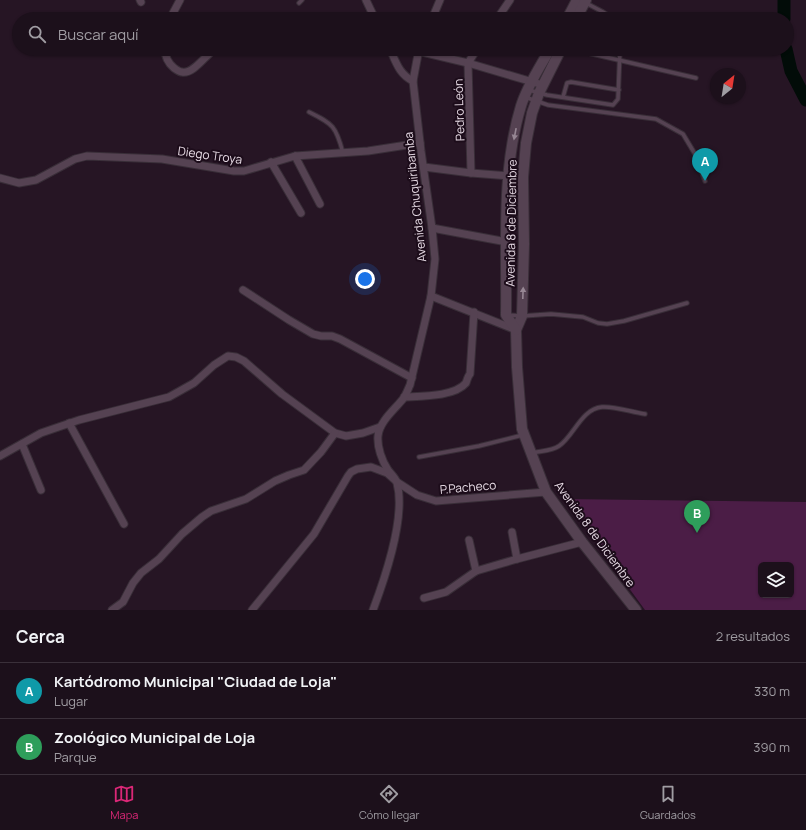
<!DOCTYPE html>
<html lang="es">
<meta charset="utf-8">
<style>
body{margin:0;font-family:Manrope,sans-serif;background:#251924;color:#f1f3f6}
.controls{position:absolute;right:12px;bottom:12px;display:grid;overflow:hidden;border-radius:6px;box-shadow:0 1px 3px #0004}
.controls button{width:36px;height:36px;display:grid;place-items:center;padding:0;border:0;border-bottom:1px solid #3a303a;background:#1c101b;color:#f1f3f6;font:20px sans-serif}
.compass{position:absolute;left:710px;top:68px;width:36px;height:36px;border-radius:50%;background:#1c101b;box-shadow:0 1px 3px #0004;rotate:30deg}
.you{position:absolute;left:365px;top:279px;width:14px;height:14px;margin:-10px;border:3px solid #fff;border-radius:50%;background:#1a73e8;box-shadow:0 0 0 6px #1a73e833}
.badge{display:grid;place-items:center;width:26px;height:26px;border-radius:50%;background:#db2777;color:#fff;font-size:13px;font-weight:700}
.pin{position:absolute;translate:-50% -33px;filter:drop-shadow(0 1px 2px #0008)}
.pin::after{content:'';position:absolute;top:21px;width:14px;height:12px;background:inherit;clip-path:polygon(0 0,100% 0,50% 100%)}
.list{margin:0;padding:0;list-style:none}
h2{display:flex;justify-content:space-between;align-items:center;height:52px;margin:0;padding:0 16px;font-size:17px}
h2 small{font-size:13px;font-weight:400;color:#a09da3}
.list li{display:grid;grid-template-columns:26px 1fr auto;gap:12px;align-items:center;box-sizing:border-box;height:56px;padding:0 16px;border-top:1px solid #3a303a}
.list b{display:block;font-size:15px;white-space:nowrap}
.list p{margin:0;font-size:13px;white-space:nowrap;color:#a09da3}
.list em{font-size:13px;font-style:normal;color:#a09da3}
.icon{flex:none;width:22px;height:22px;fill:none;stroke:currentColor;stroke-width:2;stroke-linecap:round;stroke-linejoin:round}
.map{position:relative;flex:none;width:806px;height:610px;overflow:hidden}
.search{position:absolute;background:#1c101b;box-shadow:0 1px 3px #0004;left:12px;right:12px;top:12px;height:44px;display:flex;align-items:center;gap:10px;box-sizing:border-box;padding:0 14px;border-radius:22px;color:#a09da3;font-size:15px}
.sheet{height:164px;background:#1c101b}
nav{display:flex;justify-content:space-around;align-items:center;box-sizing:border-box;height:56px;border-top:1px solid #3a303a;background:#1c101b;font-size:11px;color:#a09da3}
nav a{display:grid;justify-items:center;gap:2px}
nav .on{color:#db2777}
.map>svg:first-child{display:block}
.green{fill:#4b1d46;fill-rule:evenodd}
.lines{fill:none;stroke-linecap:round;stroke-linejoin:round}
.river{stroke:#020c08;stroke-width:13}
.service-casing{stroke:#392e38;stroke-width:5.5}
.minor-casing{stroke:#392e38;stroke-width:9}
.secondary-casing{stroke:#392e38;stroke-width:12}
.service{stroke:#554252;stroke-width:3.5}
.minor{stroke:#554252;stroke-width:7}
.secondary{stroke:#554252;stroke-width:10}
.oneway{fill:#978794}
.labels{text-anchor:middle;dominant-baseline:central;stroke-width:4;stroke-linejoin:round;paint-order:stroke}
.street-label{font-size:12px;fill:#e7dbe5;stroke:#1c0c1a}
</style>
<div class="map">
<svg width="806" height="610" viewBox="0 0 806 610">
<rect width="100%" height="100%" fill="#261524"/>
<path class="green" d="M564,499L806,502V610H645ZM761,565H791V595H761Z"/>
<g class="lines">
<g class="river">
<path d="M784,19V0"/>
<path d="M786,49L791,71L806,100"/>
</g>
<defs>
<g id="service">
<path d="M299,3L302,0"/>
<path d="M586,3L603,12L614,19"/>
<path d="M584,52L696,78"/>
<path d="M529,90L547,95L613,105L618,99L620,49"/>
<path d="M525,97L548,105L656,119L683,134L695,154L705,181"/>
<path d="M563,97L567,83L571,82L619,90"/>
<path d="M309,112C333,124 336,126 343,153"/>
<path d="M507,315L522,316L551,314L583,317L598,323L607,324L624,321L687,303"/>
<path d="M532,453C540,451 552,451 559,446C574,436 581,409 602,407C615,406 631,412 645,414"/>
<path d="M419,457L479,446L523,435"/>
</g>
<g id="minor">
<path d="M140,0L141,2"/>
<path d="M366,0L375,19"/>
<path d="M172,19V15L180,0"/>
<path d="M432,19L440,0"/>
<path d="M497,19L510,0"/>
<path d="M165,49C165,57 168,63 174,68C177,70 179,72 182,72C192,74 203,59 210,53"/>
<path d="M390,49C396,62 399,74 413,81"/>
<path d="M418,51L468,63L543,85"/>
<path d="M295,156L320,204"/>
<path d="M271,162L301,213"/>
<path d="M424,167L471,173L523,177"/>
<path d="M471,173L468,63L477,49"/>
<path d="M0,178L19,183L36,180L75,159L87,156L162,159L234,171H244L295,156L368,151L420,143"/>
<path d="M432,228L507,242"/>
<path d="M243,290L289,320L313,334L321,336H332L340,339L412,378"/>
<path d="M431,296L516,330"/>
<path d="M404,397C421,396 454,397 466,383C467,380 468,376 470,374L474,312"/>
<path d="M69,423L124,524"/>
<path d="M22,444L41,490"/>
<path d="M0,456L41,433L79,420L169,397L194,383L214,365L228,356L236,357L244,361L282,394L335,433L346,436L363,433L380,427"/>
<path d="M512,532L517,559"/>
<path d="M469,540L476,571"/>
<path d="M424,598L446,592L476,571L517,559L582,542"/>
<path d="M112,610L123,602L133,583L141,573L159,559L182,534L202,517L211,511L246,499L275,481L289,475L304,470L321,452L335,433"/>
<path d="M252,610L314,534L348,476L351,472L357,469L371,467L387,473L397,482L417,495L436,501L546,492"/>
<path d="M373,610C385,578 406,517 397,483C396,478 391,474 388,470C382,461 377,447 378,436C379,422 395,409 403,399C406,395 408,389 410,385L431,296L435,259L432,228L421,151L413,81L419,49"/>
</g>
<g id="secondary">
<path d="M567,19L577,0"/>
<path d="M576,19L586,0"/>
<path d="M561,49L539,93L532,113L526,143L523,177L524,244L522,316L516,330L517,367L522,429L546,492L582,542L636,610"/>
<path d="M516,330L506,315C507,247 501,171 521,106C527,86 540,67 550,49"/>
</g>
</defs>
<use href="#service" class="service-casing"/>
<use href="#minor" class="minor-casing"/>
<use href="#secondary" class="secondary-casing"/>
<use href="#service" class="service"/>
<use href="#minor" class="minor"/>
<use href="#secondary" class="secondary"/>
</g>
<defs><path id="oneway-solid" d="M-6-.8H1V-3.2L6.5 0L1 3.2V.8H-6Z"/></defs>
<g class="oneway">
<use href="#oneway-solid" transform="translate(515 134) rotate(101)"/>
<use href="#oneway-solid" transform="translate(523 293) rotate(-88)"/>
</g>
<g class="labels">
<g class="street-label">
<text transform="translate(459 110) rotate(-92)">Pedro León</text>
<text transform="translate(210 155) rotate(8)">Diego Troya</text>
<text transform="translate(415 197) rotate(-96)">Avenida Chuquiribamba</text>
<text transform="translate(511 223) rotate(-89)">Avenida 8 de Diciembre</text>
<text transform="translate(468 487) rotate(-5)">P.Pacheco</text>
<text transform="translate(595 534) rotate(54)">Avenida 8 de Diciembre</text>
</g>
</g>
</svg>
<div class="controls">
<button><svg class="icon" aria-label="layers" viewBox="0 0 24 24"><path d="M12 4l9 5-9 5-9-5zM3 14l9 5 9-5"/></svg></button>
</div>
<svg class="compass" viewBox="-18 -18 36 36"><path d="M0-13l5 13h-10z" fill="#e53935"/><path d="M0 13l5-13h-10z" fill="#a09da3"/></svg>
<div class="you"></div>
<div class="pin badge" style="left:705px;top:181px;background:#0f9aa8">A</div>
<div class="pin badge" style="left:697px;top:533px;background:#2e9e5b">B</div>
<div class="search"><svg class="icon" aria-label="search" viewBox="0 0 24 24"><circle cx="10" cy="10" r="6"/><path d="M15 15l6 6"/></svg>Buscar aquí</div>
</div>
<section class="sheet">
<h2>Cerca<small>2 resultados</small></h2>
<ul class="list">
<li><span class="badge" style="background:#0f9aa8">A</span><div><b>Kartódromo Municipal &quot;Ciudad de Loja&quot;</b><p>Lugar</p></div><em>330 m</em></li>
<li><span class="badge" style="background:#2e9e5b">B</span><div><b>Zoológico Municipal de Loja</b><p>Parque</p></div><em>390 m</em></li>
</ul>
</section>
<nav>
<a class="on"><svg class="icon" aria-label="map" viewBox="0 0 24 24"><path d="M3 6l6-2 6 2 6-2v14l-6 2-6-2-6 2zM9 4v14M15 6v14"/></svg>Mapa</a>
<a><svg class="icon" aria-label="directions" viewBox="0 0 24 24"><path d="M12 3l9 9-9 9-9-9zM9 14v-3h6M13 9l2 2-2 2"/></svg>Cómo llegar</a>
<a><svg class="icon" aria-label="saved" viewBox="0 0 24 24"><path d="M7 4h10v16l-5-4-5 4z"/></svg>Guardados</a>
</nav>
